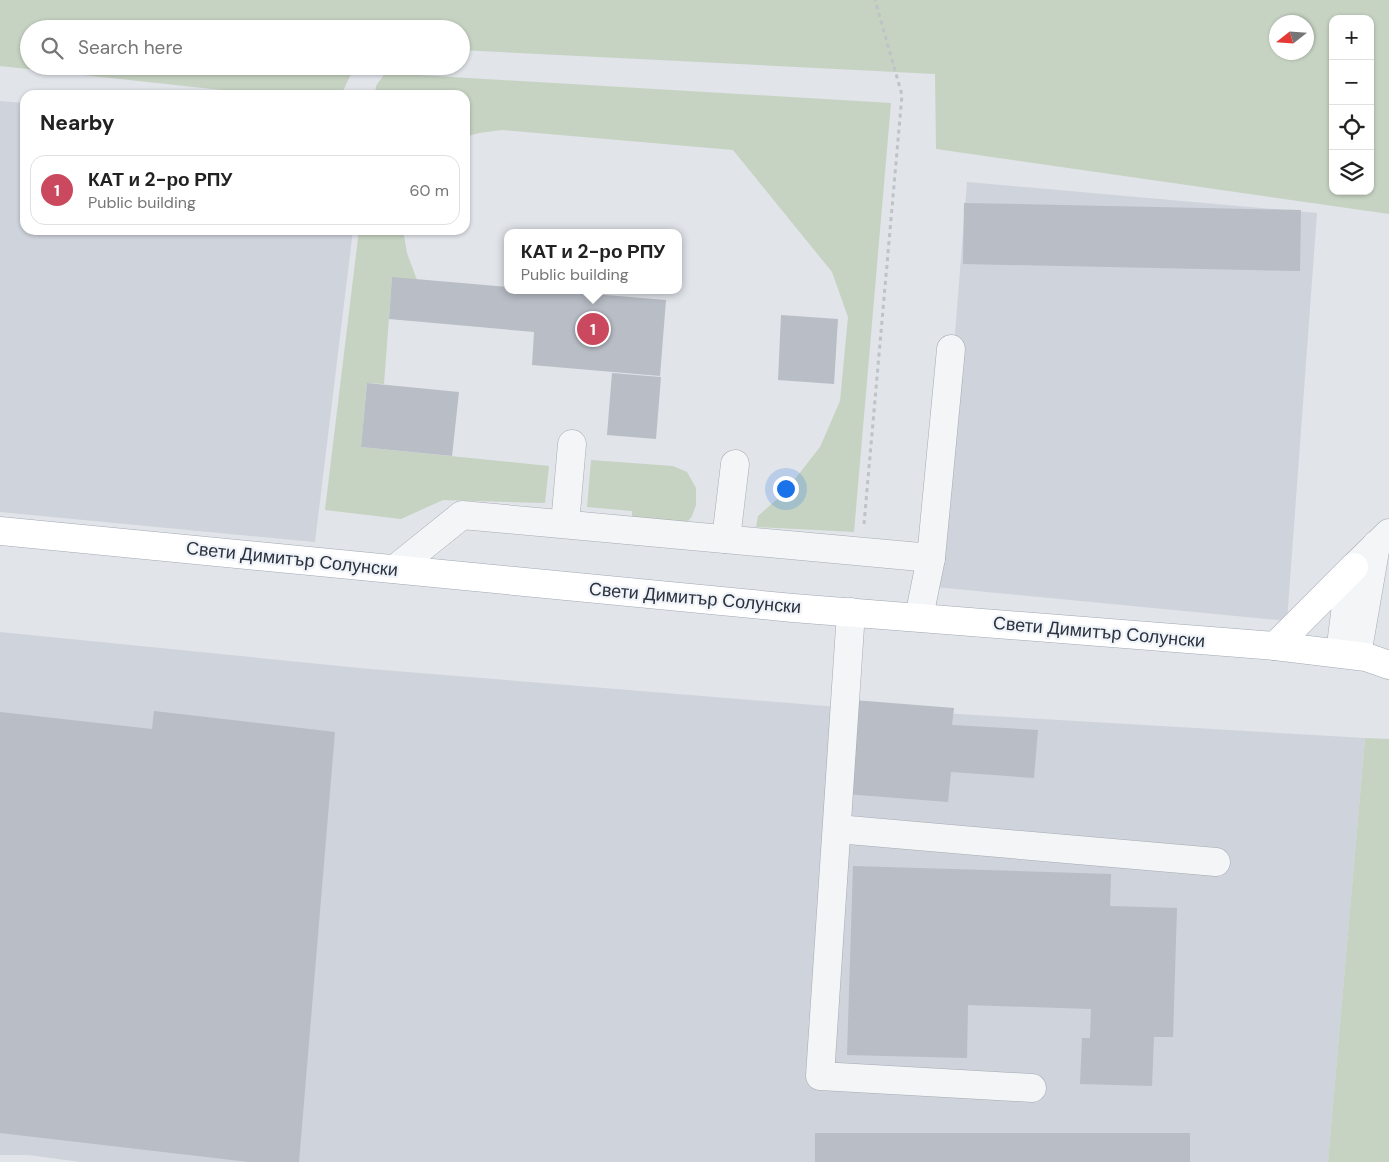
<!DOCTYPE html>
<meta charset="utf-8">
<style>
body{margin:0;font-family:"DM Sans",sans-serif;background:#f2f2f2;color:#222}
.controls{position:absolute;right:15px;top:15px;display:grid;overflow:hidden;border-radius:10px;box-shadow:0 1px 4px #0004}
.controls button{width:45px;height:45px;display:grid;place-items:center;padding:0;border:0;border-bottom:1px solid #e0e0e0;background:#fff;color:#222;font:25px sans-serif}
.compass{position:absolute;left:1269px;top:15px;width:45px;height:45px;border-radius:50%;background:#fff;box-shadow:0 1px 4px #0004;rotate:253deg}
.you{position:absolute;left:785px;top:488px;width:18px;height:18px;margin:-12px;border:4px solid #fff;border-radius:50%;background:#1a73e8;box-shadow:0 0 0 8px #1a73e833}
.badge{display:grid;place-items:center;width:32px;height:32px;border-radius:50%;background:#cb495e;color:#fff;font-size:16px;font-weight:700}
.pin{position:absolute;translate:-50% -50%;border:2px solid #fff;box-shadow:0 1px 5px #0006}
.popup{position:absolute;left:504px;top:229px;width:178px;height:65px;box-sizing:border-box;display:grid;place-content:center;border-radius:10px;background:#fff;filter:drop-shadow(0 1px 4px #0005);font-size:16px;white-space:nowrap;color:#767676}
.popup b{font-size:19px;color:#222}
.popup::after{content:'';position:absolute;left:50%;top:100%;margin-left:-10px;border:10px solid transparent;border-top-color:#fff}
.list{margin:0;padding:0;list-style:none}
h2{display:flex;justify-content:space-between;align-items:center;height:65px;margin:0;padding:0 20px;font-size:21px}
h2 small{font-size:16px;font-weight:400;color:#767676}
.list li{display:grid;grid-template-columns:32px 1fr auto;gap:15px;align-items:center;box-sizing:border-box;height:70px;margin:0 10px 10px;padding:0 10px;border:1px solid #e0e0e0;border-radius:15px}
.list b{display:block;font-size:19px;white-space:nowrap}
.list p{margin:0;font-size:16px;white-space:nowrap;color:#767676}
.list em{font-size:16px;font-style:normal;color:#767676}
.icon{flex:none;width:28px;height:28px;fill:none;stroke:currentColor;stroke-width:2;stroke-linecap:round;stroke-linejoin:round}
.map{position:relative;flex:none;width:1389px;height:1162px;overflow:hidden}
.search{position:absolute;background:#fff;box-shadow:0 1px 4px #0004;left:20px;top:20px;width:450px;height:55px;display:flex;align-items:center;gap:12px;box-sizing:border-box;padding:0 18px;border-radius:28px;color:#767676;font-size:19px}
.panel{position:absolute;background:#fff;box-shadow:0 1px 4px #0004;left:20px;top:90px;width:450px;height:145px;border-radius:15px}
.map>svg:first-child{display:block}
.built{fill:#cfd3db}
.green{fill:#c6d3c2;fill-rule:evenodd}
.building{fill:#b8bdc6}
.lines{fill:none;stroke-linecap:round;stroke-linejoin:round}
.minor-casing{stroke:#a6abb3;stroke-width:29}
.major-casing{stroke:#a0a8b4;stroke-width:29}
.path{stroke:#bfc2c7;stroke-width:3;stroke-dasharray:4 4;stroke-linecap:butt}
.minor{stroke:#f3f5f7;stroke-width:28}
.major{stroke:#fff;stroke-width:28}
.labels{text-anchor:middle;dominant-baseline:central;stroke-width:4.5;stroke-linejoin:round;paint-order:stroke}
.street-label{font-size:18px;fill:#2a3240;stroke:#f0f3f7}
</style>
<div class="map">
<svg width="1389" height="1162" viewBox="0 0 1389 1162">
<rect width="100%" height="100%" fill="#e1e4e9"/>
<g class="built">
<path d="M0,101L25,103V230H353L315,542L0,512Z"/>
<path d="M967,182L1317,213L1287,621L935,587Z"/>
<path d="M0,632L370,669L838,707L1365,738L1328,1162H81L28,1155H0Z"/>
</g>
<g class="green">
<path d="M0,0H1389V214L936,149L935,74L461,50V29H29V66H355L341,95H267L0,66ZM1333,19H1370V191H1333ZM1276,22H1306V52H1276Z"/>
<path d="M385,73L891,103L854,532L756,527L758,516L784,493L820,447L840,401L848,317L832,272L733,150L502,130L479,133L465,137V95H375L376,86Z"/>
<path d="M359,230H403L407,253L417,280L392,278L384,384L367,383L361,447L549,466L545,503L443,500L401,519L325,510Z"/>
<path d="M591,460L673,466L687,472L696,488V505L692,516L679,533L632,528V511L587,507Z"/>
<path d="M1365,738L1389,739V1162H1328Z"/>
</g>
<g class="building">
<path d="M964,203L1301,210L1300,271L963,264Z"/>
<path d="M392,277L508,287V290H545L666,300L660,376L532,365L534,332L389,319Z"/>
<path d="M781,315L838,319L834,384L778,380Z"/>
<path d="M612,373L661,377L656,439L607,435Z"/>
<path d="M367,383L459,392L452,456L361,447Z"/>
<path d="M854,700L954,708L952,725L1038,730L1034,778L951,772L948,802L846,794Z"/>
<path d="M154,711L335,732L299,1162H249L0,1133V712L152,729Z"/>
<path d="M853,866L1111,874L1110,906L1177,908L1173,1037H1154L1152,1086L1080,1084L1082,1038H1090L1091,1009L968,1005L967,1058L847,1055Z"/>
<rect x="815" y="1133" width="375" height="29"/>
</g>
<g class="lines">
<defs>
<g id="minor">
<path d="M565,524L572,444"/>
<path d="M726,539L735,464"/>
<path d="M395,569L462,515L931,558"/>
<path d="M851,612L820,1076L1032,1088"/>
<path d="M919,617L931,558L951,349"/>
<path d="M1340,653L1349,582L1354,567L1389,533"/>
<path d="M1357,655L1376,545"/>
<path d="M837,829L1216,862"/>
</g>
<g id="major">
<path d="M0,531L793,608L1275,646L1366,657L1389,665"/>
<path d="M1275,646L1354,567"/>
</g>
</defs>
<use href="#minor" class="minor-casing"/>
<use href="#major" class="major-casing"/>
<path class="path" d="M864,524L902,95L875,0"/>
<use href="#minor" class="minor"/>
<use href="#major" class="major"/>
</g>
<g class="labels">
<g class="street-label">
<text transform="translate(292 559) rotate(6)">Свети Димитър Солунски</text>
<text transform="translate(695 598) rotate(5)">Свети Димитър Солунски</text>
<text transform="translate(1099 632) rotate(5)">Свети Димитър Солунски</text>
</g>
</g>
</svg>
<div class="controls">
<button>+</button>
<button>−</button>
<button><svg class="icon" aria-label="locate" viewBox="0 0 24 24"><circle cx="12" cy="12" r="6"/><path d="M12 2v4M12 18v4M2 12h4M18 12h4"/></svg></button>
<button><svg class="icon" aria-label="layers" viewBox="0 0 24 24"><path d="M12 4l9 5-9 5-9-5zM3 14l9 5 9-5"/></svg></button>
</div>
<svg class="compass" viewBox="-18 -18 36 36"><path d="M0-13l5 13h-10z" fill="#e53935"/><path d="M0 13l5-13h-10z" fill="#767676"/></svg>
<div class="you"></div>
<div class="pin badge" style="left:593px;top:329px">1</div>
<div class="popup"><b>КАТ и 2-ро РПУ</b>Public building</div>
<div class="search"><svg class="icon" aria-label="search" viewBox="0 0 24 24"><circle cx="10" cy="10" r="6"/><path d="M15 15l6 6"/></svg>Search here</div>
<section class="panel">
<h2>Nearby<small></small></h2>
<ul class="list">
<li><span class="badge">1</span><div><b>КАТ и 2-ро РПУ</b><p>Public building</p></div><em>60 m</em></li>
</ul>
</section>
</div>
